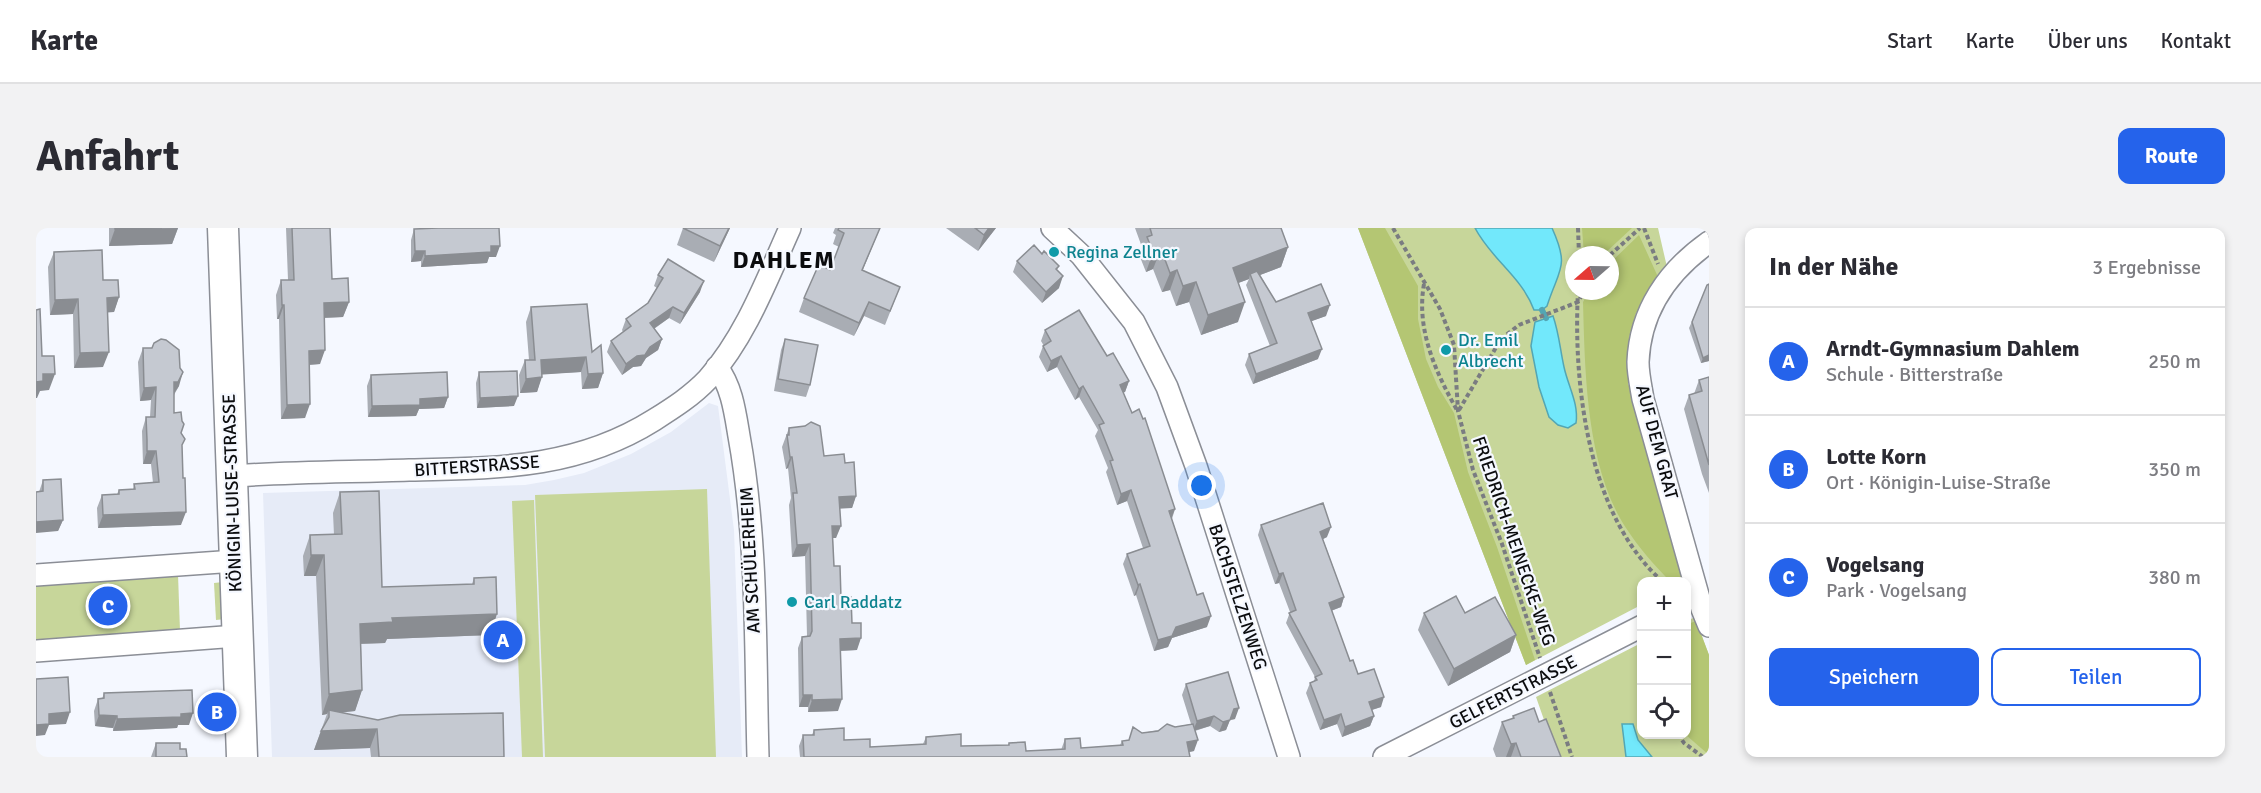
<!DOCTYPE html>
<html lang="de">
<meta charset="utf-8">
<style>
body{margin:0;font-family:Signika,sans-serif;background:#f2f2f3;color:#2b2b33}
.controls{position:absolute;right:18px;bottom:18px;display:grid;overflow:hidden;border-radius:12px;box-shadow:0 3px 9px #0003}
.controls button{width:54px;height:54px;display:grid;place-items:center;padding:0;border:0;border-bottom:2px solid #e1e1e2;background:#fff;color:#2b2b33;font:30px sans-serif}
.compass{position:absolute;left:1529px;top:18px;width:54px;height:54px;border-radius:50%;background:#fff;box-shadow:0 3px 9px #0003;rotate:250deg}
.you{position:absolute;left:1166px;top:258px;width:21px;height:21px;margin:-15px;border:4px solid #fff;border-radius:50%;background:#1a73e8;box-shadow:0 0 0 9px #1a73e833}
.badge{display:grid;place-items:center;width:39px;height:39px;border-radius:50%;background:#2563eb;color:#fff;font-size:20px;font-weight:700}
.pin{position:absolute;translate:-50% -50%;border:3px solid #fff;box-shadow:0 2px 6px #0006}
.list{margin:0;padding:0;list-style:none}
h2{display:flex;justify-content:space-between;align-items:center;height:78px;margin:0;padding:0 24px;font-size:26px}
h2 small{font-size:20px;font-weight:400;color:#7c7c81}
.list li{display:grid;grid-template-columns:39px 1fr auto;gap:18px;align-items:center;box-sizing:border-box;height:108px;padding:0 24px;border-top:2px solid #e1e1e2}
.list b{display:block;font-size:22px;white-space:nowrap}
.list p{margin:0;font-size:20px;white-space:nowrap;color:#7c7c81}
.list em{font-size:20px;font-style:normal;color:#7c7c81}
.actions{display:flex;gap:12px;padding:18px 24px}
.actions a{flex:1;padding:14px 0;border:2px solid #2563eb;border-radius:12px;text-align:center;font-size:21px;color:#2563eb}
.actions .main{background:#2563eb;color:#fff}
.icon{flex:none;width:33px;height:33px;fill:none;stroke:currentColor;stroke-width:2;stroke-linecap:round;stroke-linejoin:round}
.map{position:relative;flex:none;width:1673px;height:529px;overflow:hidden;border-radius:12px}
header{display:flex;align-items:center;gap:36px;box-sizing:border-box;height:84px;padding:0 30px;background:#fff;border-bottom:2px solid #e1e1e2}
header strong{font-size:28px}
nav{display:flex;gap:33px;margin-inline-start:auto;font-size:21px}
.intro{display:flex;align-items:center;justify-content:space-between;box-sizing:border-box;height:144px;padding:0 36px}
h1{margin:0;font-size:42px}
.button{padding:15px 27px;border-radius:12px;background:#2563eb;color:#fff;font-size:21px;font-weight:700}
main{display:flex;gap:36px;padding:0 36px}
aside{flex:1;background:#fff;border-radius:12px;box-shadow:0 3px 9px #0003}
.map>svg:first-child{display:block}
.built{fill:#e6ebf7}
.green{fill:#c7d69a;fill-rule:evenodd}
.forest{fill:#b4c673}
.water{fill:#72e8fb;stroke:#53a6b4;stroke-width:1.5}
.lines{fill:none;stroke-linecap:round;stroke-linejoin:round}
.stream{stroke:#53a6b4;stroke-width:6}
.minor-casing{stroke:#8b8e96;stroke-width:24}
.secondary-casing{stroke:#8b8e96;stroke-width:33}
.path{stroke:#7a7c81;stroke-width:4;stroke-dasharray:4.5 3;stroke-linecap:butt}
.minor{stroke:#fff;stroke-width:21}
.secondary{stroke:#fff;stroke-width:30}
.wall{fill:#a9adb4}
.shaded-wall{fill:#8a8d92}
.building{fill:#c5c9d1;stroke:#8a8d92;stroke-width:1.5}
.culture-dot{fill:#0f9aa8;stroke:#f5f8ff;stroke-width:2}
.labels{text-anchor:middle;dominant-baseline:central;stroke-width:4.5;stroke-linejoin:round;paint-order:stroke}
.culture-label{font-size:18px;fill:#0d838f;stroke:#f5f8ff;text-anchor:start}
.street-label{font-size:18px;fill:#0b0c0e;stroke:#f5f8ff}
.district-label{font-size:24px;font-weight:bold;letter-spacing:1.5px;fill:#0b0c0e;stroke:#f5f8ff}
</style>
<header>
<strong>Karte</strong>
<nav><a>Start</a><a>Karte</a><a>Über uns</a><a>Kontakt</a></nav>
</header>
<div class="intro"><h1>Anfahrt</h1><a class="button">Route</a></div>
<main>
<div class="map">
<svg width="1673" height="529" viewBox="0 0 1673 529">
<rect width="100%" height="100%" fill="#f5f8ff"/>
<path class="built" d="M673,175L682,178L698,302L706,529H236L227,265L489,257L518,252L548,245L595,226L635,204Z"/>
<g class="green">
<path d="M1322,0H1622L1631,39L1611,64L1600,85L1593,110L1592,155L1649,353H1606L1605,377L1490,437ZM1538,27H1574V63H1538Z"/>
<path d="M671,261L680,529H509L499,267Z"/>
<path d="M498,272L507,529H486L476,273Z"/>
<path d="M142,346L144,403L0,413V357Z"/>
<path d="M187,354L189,391L180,392L178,355Z"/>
<path d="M1659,389L1673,427V529H1521L1500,469L1605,415L1606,506H1650L1651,393Z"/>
</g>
<g class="forest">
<path d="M1322,0H1349L1382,58V91L1390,131L1402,159L1418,185L1432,244L1461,319L1499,432L1490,437Z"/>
<path d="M1546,0H1596L1567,27H1548Z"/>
<path d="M1603,7L1622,49L1600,85L1593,110L1592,155L1649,353H1634C1618,337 1603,320 1590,300C1550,239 1549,145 1547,74L1554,63H1574V35Z"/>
<path d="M1660,393L1673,427V527L1650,507L1651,407L1652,396Z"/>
</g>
<g class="water">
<path d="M1439,0H1516C1534,40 1523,40 1511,78L1506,82H1498C1486,49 1455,31 1439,0Z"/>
<path d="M1517,88C1523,105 1524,121 1528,139C1532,158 1543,176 1540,195L1532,200L1522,197L1513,189L1503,159L1495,118L1499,94Z"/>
<path d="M1586,496H1597L1602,512L1616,529H1590Z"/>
</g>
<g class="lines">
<path class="stream" d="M1506,82L1510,90"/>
<defs>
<g id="minor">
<path d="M1016,0L1045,27L1098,94L1131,159L1160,238L1253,529"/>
<path d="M1673,14C1632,43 1604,83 1602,134C1602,146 1605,159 1607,171L1666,381L1673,398"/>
<path d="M681,139C696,159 699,184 703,208C722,313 719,422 722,529"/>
<path d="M196,248C255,244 314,244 373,242C461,240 540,241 618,192C637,180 656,168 672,151C710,108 731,51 754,0"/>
<path d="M0,347L199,333"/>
<path d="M0,423L201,408"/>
<path d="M1348,529L1606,398"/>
</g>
<path id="secondary" d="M187,0L206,529"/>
</defs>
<use href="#minor" class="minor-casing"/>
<use href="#secondary" class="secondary-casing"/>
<g class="path">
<path d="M1357,0L1404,81L1418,117L1422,183L1437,242L1466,316L1504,430"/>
<path d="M1542,0L1543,27"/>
<path d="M1608,0L1622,36"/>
<path d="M1574,27L1604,0"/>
<path d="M1388,56C1380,101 1399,143 1421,182"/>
<path d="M1542,63C1537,157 1552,287 1626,353"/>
<path d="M1423,182L1465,111L1483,97L1542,74L1548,63"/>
<path d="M1514,464L1536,529"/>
<path d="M1642,506L1648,515L1667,529"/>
</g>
<use href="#minor" class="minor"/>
<use href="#secondary" class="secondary"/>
</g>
<g class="wall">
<path d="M73,0H142L136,16L73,18Z"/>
<path d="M250,0H294L296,51L313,74L307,89L288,90L284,136L274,137L269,190L245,191L243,91H241L240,67L245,52H252Z"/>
<path d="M647,0H694L678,34L641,17Z"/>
<path d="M799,0H844L826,43L864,59L849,97L828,88L818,108L763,84L768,70L794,42L803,19L797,16L800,7L797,5Z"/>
<path d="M910,0H960L942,23Z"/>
<path d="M1099,0H1245L1252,19L1245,39L1224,47L1240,74L1290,88L1275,93L1282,131L1217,156L1209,137L1213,126L1234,118L1210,57L1213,51L1202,55V94L1165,107L1153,74L1140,78L1134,62L1126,64L1117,41L1110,44L1104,29L1107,22Z"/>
<path d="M378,1L460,29H453L451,35L385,39V33L375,34V12Z"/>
<path d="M18,24L67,52L83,69L78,84H71L67,139L38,140L37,86L14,87L12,39Z"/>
<path d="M1006,26L1023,38L1021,42L1023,60L1006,75L977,44L981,33Z"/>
<path d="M622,47L664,64L644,96L633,90L618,101L626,111L622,122L610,130L605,138L597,139L586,147L571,124L575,113L587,104L586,102L590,91L612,75L621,60L618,58Z"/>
<path d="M1673,56V133L1665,135L1653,100Z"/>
<path d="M495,79L556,124L567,145L562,160L546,161L545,144L506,146L501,164L484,165L483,147L489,132H493L490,94Z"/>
<path d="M1009,102L1071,128L1093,153L1089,164H1087L1139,281L1136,291L1171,399L1136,410L1132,419L1118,423L1100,367L1098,368L1087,336L1091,326L1107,320L1091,273L1081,277L1070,244L1072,240L1059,208L1062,202L1043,169L1039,172L1021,139L1011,144L1003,129L1007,118H1008L1005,113Z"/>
<path d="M749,111L774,157L770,169L738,163L745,122Z"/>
<path d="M107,120L143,158L138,167V185L145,205L146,220L145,297L62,300L61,280L66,267L81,266L83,262L97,261L98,256L117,255L115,236H107L106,203L110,189H114L115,172L104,173L102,134Z"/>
<path d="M443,144L478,178L441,180L440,155Z"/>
<path d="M335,147L412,169L408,180L383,181L380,188L332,189L331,158Z"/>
<path d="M1673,149V265L1666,246L1648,181L1653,167L1658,166L1663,152Z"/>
<path d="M753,200L788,228L809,235L820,268L816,280H804L800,310H797L798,338L805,370L816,395L821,422L804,423L802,483L772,484V479H763L762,420L766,409L771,408L769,328L756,329L753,277L755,270L752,240L750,241L746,219Z"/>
<path d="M7,252L27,292L22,303L3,264Z"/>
<path d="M304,264L346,359L436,356L438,350L454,407L351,411L349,415L325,416L326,462L319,483L305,484L468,529H335L334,520L278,522L291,486L286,487L280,348H268L267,328L274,307H298L297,285Z"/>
<path d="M1225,297L1291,309L1287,311L1308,369L1305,379L1295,383L1314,433L1322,446L1345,479L1336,482L1338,488L1334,498L1306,509L1301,496L1284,502L1270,465L1274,455L1278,453L1279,449L1250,395L1254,384L1243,355L1239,356L1222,307Z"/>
<path d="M1388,385H1429L1480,407L1474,424L1412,458L1382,402Z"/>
<path d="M1150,456L1199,491L1194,492L1190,502L1183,504L1174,498L1159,503L1158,523L1153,524L1154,529H764L763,518L767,507H776L778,502L808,512L834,519L887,516L890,509L925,518L972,517L973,515L990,523L1025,522L1029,511L1045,520L1084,517L1086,513L1093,512L1106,505L1155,496L1146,467Z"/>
<path d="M68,465L153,497H142L141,500L77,503V500L59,498L58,483L62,471H66Z"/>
<path d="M1477,488L1503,494L1525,529H1460L1457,521L1466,494L1476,491Z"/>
<path d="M120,515L144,521L151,529H115Z"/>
</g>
<g class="shaded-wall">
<path d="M142,0L136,16L73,18L79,1Z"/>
<path d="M693,0H694L678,34L684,18Z"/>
<path d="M844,0L821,56L826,42Z"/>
<path d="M953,0H960L942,23L948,7Z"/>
<path d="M455,18H464L460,29H453L451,35L385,39L389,28Z"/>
<path d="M1252,19L1245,39L1216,50L1214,46L1213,51L1189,60L1197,40Z"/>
<path d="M1125,21L1117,41L1110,44L1117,24Z"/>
<path d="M379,23H389L385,33L375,34Z"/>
<path d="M1141,42L1134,62L1126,64L1134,45Z"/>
<path d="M1027,48L1023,60L1006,75L1010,64Z"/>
<path d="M668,53L664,64L644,96L648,85Z"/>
<path d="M1160,54L1153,74L1140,78L1147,58Z"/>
<path d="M83,69L78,84L65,85L71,70Z"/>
<path d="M42,71L37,86L14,87L19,72Z"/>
<path d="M313,74L307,89L282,90L288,75Z"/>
<path d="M833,74L828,88L818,108L823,95Z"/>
<path d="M1209,74L1202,94L1165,107L1172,87Z"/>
<path d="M246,77H248L243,91H241Z"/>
<path d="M1294,77L1290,88L1268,96L1272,85Z"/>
<path d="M637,79L633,90L610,106L614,95Z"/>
<path d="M626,111L622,122L610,130L605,138L597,139L586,147L590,136Z"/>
<path d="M1286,121L1282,131L1217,156L1220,146Z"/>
<path d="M289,122L284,136L268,137L273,123Z"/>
<path d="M73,124L67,139L38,140L44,125Z"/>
<path d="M1673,127V133L1665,135L1667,130Z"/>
<path d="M1025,128L1021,139L1011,144L1015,133Z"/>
<path d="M550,129L545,144L500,147L505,132Z"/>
<path d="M147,144L143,158L137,167L138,154Z"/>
<path d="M567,145L562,160L546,161L552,146Z"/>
<path d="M7,146H19L13,162L4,163L1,170H0V154Z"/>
<path d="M506,149L501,164L484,165L490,151Z"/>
<path d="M1093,153L1089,164L1080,168L1084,157Z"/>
<path d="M1047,158L1043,169L1039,172L1043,161Z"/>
<path d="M120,159L115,172L104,173L108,160Z"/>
<path d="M482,168L478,178L441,180L444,170Z"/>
<path d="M412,169L408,180L383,181L380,188L332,189L336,178L384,171Z"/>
<path d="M274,176L269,190L245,191L251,177Z"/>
<path d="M111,223H120L115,236H107Z"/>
<path d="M754,229H756L752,240L750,241Z"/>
<path d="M1095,262L1091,273L1081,277L1085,266Z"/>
<path d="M820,268L816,280L798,281L803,269Z"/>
<path d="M1139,281L1135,291L1133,283Z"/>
<path d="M150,284L145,297L62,300L67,287Z"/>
<path d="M27,292L22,303L0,305V294Z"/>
<path d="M796,298H805L800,310H792Z"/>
<path d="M1295,299L1291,309L1281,314L1284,304Z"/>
<path d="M774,316L769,328L756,329L761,317Z"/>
<path d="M275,327H288L280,348H268Z"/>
<path d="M1247,345L1243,355L1239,356L1243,346Z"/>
<path d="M1104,356L1100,367L1098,368L1102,357Z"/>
<path d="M1308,369L1305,379L1289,385L1293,375Z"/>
<path d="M461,386L454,407L351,411L349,415L316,416L324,396L356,390Z"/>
<path d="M1175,388L1171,399L1136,410L1132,419L1118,423L1122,412L1140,399Z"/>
<path d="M1480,407L1474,424L1412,458L1418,441Z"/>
<path d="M825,410L821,422L800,423L804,411Z"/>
<path d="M326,462L319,483L293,486V482L291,486L286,487L293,466Z"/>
<path d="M767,467H776L772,479H763Z"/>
<path d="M1348,469L1345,479L1329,484L1333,474Z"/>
<path d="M806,471L802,483L772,484L776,472Z"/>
<path d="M1203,480L1199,491L1194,492L1190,502L1183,504L1187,494L1198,481Z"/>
<path d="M34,484L30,496L13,497L9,507L0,508V497L13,486Z"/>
<path d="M157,485L153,497H142L141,500L77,503L81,491Z"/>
<path d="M1305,486L1301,496L1284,502L1288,492Z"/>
<path d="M63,487L81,488L77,500L59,498Z"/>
<path d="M1178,488L1174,498L1157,503L1161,493Z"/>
<path d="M1338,488L1334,498L1306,509L1309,499Z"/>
<path d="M341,501L334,520L278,522L285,503Z"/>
<path d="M1162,512L1158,523L1148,525L1151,514Z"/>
<path d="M1480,515L1475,529H1470L1475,516Z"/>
</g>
<g class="building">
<path d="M79,0H126L79,1Z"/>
<path d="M256,0H294L296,51L312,50L313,74L288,75L289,122L273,123L274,176L251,177L248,77H246L245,52H258Z"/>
<path d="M402,0H463L464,18H455V24L389,28V23H379L378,1Z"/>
<path d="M647,0H693L684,18Z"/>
<path d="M803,0H844L826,42L864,59L854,83L833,74L823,95L768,70L783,36L794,42L808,5L802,2Z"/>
<path d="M939,0H953L948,7Z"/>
<path d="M1114,0H1245L1252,19L1197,40L1209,74L1172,87L1160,54L1147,58L1141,42L1134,45L1125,21L1117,24L1111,9L1116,7Z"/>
<path d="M998,17L1006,26L1008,23L1023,38L1020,41L1027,48L1010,64L981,33Z"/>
<path d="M66,22L67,52H82L83,69L71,70L73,124L44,125L42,71L19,72L18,24Z"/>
<path d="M632,31L668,53L648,85L637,79L614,95L626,111L614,119L609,127L601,128L590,136L575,113L595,98L590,91L612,75L627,50L622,47Z"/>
<path d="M1221,43L1240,74L1285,56L1294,77L1272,85L1286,121L1220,146L1213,126L1241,115L1214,46Z"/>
<path d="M1673,56V127L1667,130L1656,94L1671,57Z"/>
<path d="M551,76L556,124L565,117L567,145L552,146L550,129L505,132L506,149L490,151L489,132H499L495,79Z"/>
<path d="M4,81L6,128H18L19,146H7V153L0,154V82Z"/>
<path d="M1043,82L1071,128L1077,125L1093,153L1084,157L1096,185L1103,181L1107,191L1109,190L1139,281L1133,283L1161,367L1167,365L1175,388L1140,399L1136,408L1122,412L1104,356L1102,357L1091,326L1114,318L1095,262L1085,266L1074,233L1077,232L1063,197L1068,195L1047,158L1043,161L1025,128L1015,133L1007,118L1015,113L1009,102Z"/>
<path d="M125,111L130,112L143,122L144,140L147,144L142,154H138V185L145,184L146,193L148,196L145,205L149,211L146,217L147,250H149L150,284L67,287L66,267L83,266V262L99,261L98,256L123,254L120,223H111V212L110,189H119L120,159L108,160L107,120H116L118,115Z"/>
<path d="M749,111L782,117L774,157L742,151Z"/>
<path d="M481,143L482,168L444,170L443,144Z"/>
<path d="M411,144L412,169L384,171V177L336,178L335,147Z"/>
<path d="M1673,149V237L1653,167L1666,163L1663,152Z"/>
<path d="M775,194L784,198L788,228L808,226L809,235L818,234L820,268L803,269L805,298H796L798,338H804L805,370L815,369L816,395H825V410L804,411L806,471L776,472V467H767L766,409L774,408L776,403L774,316L761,317L757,265H761L756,229H754L751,207H753V200L769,198Z"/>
<path d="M25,251L27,292L0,294V264L7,263V252Z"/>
<path d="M343,263L346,359L438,356V350L460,349L461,386L356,390L357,394L324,396L326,462L293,466L288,327H275L274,307L306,306L304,264Z"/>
<path d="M1287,275L1295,299L1284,304L1308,369L1293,375L1314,433L1317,432L1322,446L1338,441L1348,469L1333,474L1338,488L1309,499L1305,486L1288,492L1274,455L1281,452L1279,449L1286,446L1253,385L1260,382L1247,345L1243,346L1225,297Z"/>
<path d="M1420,368L1429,385L1459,369L1480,407L1418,441L1388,385Z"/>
<path d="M1192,444L1203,480L1198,481L1194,492L1187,494L1178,488L1161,493L1150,456Z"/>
<path d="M32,449L34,484L13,486V496L0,497V451Z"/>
<path d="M156,462L157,485L145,486V489L81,491V488L63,487L62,471L68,470V465Z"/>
<path d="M1498,480L1503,494L1510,491L1525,529H1485L1480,515L1475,516L1466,494L1478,490L1477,488Z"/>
<path d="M293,482L342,492L364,487L467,485L468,529H343L341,501L285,503L293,489Z"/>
<path d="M1131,496L1139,499L1157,496L1162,512L1151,514L1154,529H768L767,507H778V502L808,500V512L834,511V519L890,516V509L925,506V518L973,517V515L989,514L990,523L1029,521V511L1044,510L1045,520L1087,517L1086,513L1093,512L1097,499L1106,505L1122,503Z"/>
<path d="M120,515H144V521H150L151,529H120Z"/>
</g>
<g class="culture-dot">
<circle cx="1018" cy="24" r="6"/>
<circle cx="1410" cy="122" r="6"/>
<circle cx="756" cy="374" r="6"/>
</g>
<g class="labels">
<g class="culture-label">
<text x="1030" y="24">Regina Zellner</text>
<text x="1422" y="112">Dr. Emil<tspan x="1422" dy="21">Albrecht</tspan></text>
<text x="768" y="374">Carl Raddatz</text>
</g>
<g class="street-label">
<text transform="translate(1621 214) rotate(75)">AUF DEM GRAT</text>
<text transform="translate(441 238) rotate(-4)">BITTERSTRASSE</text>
<text transform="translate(196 265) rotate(-92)">KÖNIGIN-LUISE-STRASSE</text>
<text transform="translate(1478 313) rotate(71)">FRIEDRICH-MEINECKE-WEG</text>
<text transform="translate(714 332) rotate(-93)">AM SCHÜLERHEIM</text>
<text transform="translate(1202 369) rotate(72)">BACHSTELZENWEG</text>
<text transform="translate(1477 464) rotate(-27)">GELFERTSTRASSE</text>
</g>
<g class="district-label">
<text x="748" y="32">DAHLEM</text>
</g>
</g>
</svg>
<div class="controls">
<button>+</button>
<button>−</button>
<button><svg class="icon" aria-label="locate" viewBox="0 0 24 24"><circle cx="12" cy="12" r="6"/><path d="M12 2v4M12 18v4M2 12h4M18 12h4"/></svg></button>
</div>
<svg class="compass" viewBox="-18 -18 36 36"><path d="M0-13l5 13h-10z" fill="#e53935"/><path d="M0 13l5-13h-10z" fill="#7c7c81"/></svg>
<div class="you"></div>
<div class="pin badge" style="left:467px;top:412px">A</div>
<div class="pin badge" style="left:181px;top:484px">B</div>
<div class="pin badge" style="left:72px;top:378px">C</div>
</div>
<aside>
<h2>In der Nähe<small>3 Ergebnisse</small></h2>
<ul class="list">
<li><span class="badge">A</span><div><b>Arndt-Gymnasium Dahlem</b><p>Schule · Bitterstraße</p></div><em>250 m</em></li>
<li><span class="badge">B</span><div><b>Lotte Korn</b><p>Ort · Königin-Luise-Straße</p></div><em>350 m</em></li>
<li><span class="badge">C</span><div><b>Vogelsang</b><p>Park · Vogelsang</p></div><em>380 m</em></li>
</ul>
<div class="actions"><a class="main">Speichern</a><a>Teilen</a></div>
</aside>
</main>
